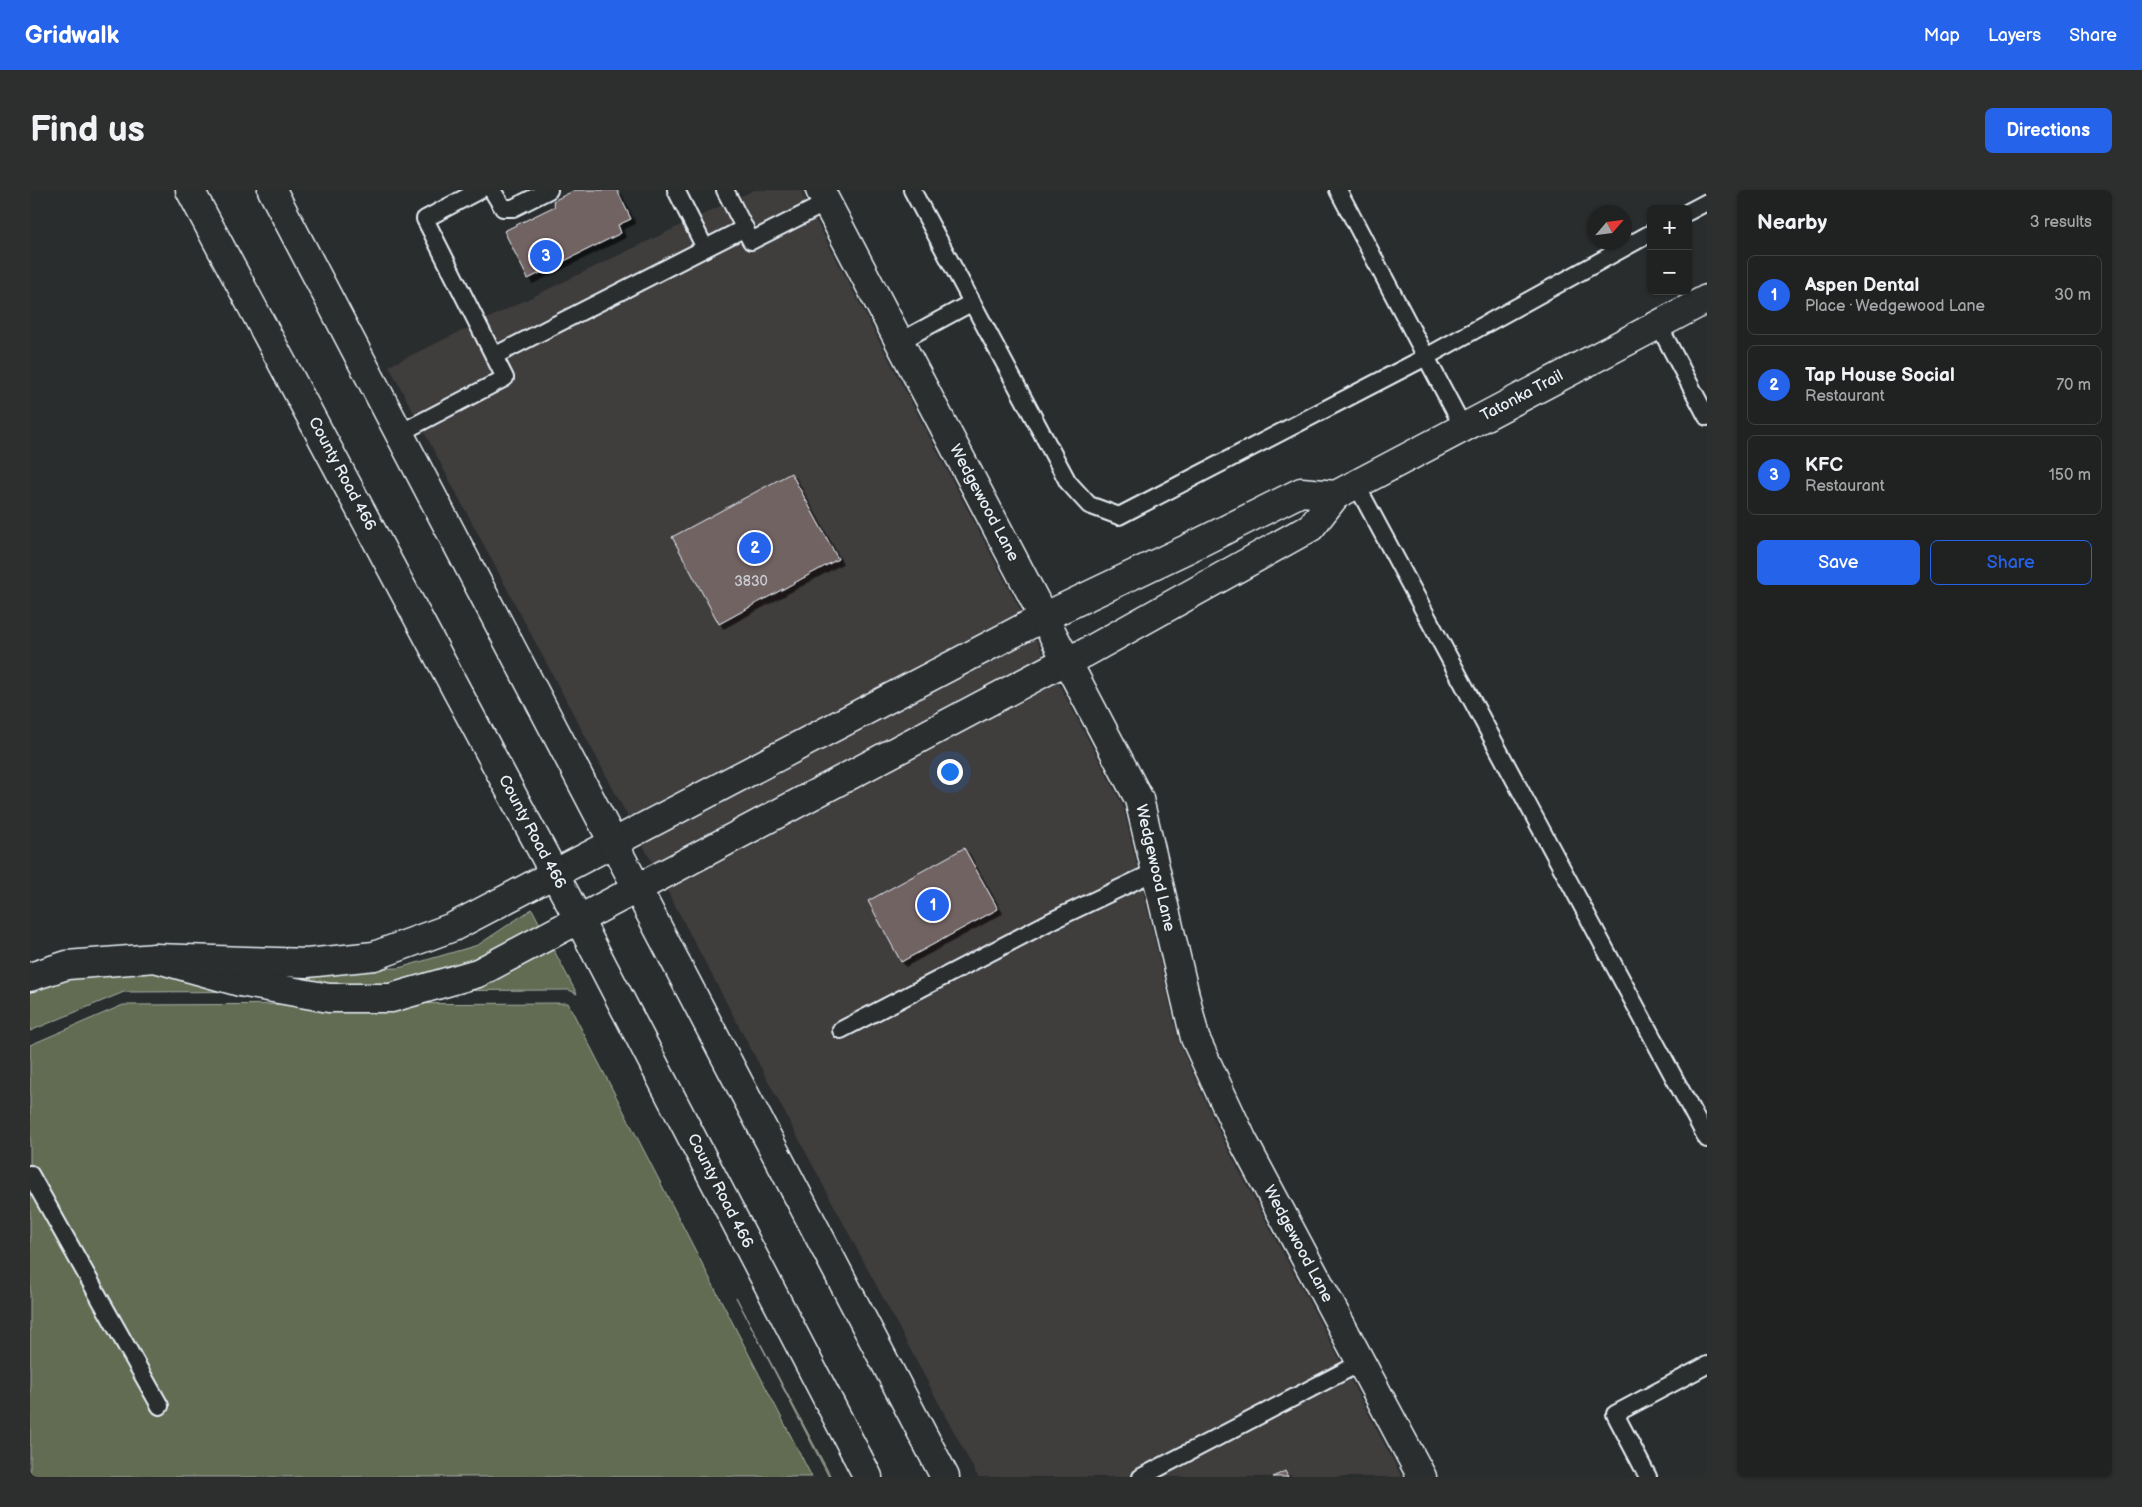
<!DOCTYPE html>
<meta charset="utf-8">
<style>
body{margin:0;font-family:"Balsamiq Sans",sans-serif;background:#2d2f2f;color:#f1f3f6}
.controls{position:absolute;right:15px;top:15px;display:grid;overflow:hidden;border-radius:8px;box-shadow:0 1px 4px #0004}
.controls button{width:45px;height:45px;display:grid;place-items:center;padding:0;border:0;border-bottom:1px solid #3d3f40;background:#202222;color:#f1f3f6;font:25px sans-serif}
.compass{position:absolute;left:1557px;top:15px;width:45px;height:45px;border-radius:50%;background:#202222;box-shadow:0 1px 4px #0004;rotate:62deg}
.you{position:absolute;left:919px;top:581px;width:18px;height:18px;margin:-12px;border:4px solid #fff;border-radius:50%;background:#1a73e8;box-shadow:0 0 0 8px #1a73e833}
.badge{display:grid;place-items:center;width:32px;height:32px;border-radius:50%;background:#2563eb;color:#fff;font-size:16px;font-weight:700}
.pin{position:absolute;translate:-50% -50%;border:2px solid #fff;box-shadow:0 1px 5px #0006}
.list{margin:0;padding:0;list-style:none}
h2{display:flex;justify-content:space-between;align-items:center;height:65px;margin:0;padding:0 20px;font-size:21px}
h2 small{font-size:16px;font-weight:400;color:#a2a4a5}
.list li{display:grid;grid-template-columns:32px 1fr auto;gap:15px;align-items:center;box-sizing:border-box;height:80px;margin:0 10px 10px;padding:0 10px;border:1px solid #3d3f40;border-radius:8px}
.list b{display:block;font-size:19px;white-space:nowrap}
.list p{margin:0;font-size:16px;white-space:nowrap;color:#a2a4a5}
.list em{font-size:16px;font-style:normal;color:#a2a4a5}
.actions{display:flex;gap:10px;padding:15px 20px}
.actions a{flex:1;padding:11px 0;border:1px solid #2563eb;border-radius:8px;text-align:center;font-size:18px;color:#2563eb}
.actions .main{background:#2563eb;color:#fff}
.map{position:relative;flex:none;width:1677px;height:1287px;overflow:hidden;border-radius:8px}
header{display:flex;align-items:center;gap:30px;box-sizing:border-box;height:70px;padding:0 25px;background:#2563eb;color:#fff}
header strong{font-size:24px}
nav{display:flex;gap:28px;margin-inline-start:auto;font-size:18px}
.intro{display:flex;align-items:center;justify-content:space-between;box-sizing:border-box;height:120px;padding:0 30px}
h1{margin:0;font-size:35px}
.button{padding:12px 22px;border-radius:8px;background:#2563eb;color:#fff;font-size:18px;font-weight:700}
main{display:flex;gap:30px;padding:0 30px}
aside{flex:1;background:#202222;border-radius:8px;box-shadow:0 1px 4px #0004}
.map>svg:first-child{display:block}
.built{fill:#403d3e}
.green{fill:#626c52;stroke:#a5aea5}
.building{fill:#726363;stroke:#e8f1f8;filter:url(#shadow)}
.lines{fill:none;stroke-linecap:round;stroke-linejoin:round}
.service-casing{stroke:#e8f1f8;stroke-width:20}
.minor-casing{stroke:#e8f1f8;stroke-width:31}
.tertiary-casing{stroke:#e8f1f8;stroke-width:31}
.secondary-casing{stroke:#e8f1f8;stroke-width:31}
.service{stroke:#2a2d2e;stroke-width:16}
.minor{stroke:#2a2d2e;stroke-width:28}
.tertiary{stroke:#2a2d2e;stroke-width:28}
.secondary{stroke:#2a2d2e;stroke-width:28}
.labels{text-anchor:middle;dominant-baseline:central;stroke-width:4;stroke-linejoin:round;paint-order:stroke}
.number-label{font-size:14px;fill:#caced3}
.street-label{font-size:16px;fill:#e8f1f8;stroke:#2a2d2e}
</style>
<header>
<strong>Gridwalk</strong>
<nav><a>Map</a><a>Layers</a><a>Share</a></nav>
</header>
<div class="intro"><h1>Find us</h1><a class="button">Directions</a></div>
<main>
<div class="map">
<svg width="1677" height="1287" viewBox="0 0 1677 1287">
<defs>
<filter id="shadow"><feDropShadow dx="4.5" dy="4.5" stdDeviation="0" flood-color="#0009"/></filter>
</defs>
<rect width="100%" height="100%" fill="#2a2d2e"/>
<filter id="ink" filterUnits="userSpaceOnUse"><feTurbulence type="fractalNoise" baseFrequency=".02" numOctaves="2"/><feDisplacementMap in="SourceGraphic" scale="10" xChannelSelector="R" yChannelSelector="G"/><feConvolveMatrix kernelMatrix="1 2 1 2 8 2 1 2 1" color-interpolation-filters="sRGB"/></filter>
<g filter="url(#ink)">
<path class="built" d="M724,0H770L1093,616L1149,853L1196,956L1372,1287H948L359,176Z"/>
<g class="green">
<path d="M502,719L547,804L539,800L94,802L0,841V793L49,774L257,780L369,778L448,755Z"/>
<path d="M538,813L782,1287H0V855L93,815Z"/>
<path d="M706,1107L801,1287H799Z"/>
</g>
<g class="building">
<path d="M545,0H587L601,29L588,35L591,43L498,89L474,41L525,16L523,11Z"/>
<path d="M761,283L808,369L689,434L642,347Z"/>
<path d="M934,658L968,719L871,772L838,711Z"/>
<path d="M1255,1281L1258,1287H1243Z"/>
</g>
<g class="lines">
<defs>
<g id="service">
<path d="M462,0L473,18H483L519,0"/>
<path d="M646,0L675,58"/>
<path d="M695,0L721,51L796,13"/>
<path d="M882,0L1038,292L1059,315L1089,326L1396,167L1621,43"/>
<path d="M1308,0L1433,237"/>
<path d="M1658,22L1677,12"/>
<path d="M1628,134L1677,227"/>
<path d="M869,152L941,113"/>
<path d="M464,166L715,38"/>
<path d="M370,243L475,188L395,29L450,0"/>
<path d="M1326,294L1677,949"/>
<path d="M811,840L1019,732L1126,681"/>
<path d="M0,984L130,1216"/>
<path d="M1111,1287L1332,1172"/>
<path d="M1618,1287L1585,1224L1677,1175"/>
</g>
<g id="minor">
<path d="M125,768L210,792L299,808H361L448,783L1037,470L1055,463L1281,337L1306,305L1677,109"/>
<path d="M0,787L37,775L125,768L277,773L344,766L423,737L1014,427L1159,358L1271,302L1306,305"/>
</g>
<path id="tertiary" d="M790,0L1109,609L1165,848L1212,949L1392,1287"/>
<g id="secondary">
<path d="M160,0L549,730L838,1287"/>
<path d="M242,0L915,1287"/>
</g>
</defs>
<use href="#service" class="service-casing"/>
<use href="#minor" class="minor-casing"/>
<use href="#tertiary" class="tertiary-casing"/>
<use href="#secondary" class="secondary-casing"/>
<use href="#service" class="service"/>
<use href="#minor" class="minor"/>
<use href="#tertiary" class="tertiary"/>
<use href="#secondary" class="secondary"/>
</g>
</g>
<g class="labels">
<g class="number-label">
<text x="721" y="391">3830</text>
</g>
<g class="street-label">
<text transform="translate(1492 206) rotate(-28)">Tatonka Trail</text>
<text transform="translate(312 284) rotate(62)">County Road 466</text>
<text transform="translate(954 313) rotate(62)">Wedgewood Lane</text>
<text transform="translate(502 642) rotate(62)">County Road 466</text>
<text transform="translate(1125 678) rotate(77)">Wedgewood Lane</text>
<text transform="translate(690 1001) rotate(63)">County Road 466</text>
<text transform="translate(1268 1054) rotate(62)">Wedgewood Lane</text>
</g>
</g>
</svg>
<div class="controls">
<button>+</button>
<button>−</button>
</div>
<svg class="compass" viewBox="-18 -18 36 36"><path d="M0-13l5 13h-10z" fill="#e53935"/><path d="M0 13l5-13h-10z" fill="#a2a4a5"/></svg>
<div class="you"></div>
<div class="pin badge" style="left:903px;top:715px">1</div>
<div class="pin badge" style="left:725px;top:358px">2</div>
<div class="pin badge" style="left:516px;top:66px">3</div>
</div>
<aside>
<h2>Nearby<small>3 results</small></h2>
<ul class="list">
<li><span class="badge">1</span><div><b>Aspen Dental</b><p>Place · Wedgewood Lane</p></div><em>30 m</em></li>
<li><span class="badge">2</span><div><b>Tap House Social</b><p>Restaurant</p></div><em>70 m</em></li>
<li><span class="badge">3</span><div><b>KFC</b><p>Restaurant</p></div><em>150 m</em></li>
</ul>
<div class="actions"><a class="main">Save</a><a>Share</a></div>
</aside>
</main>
